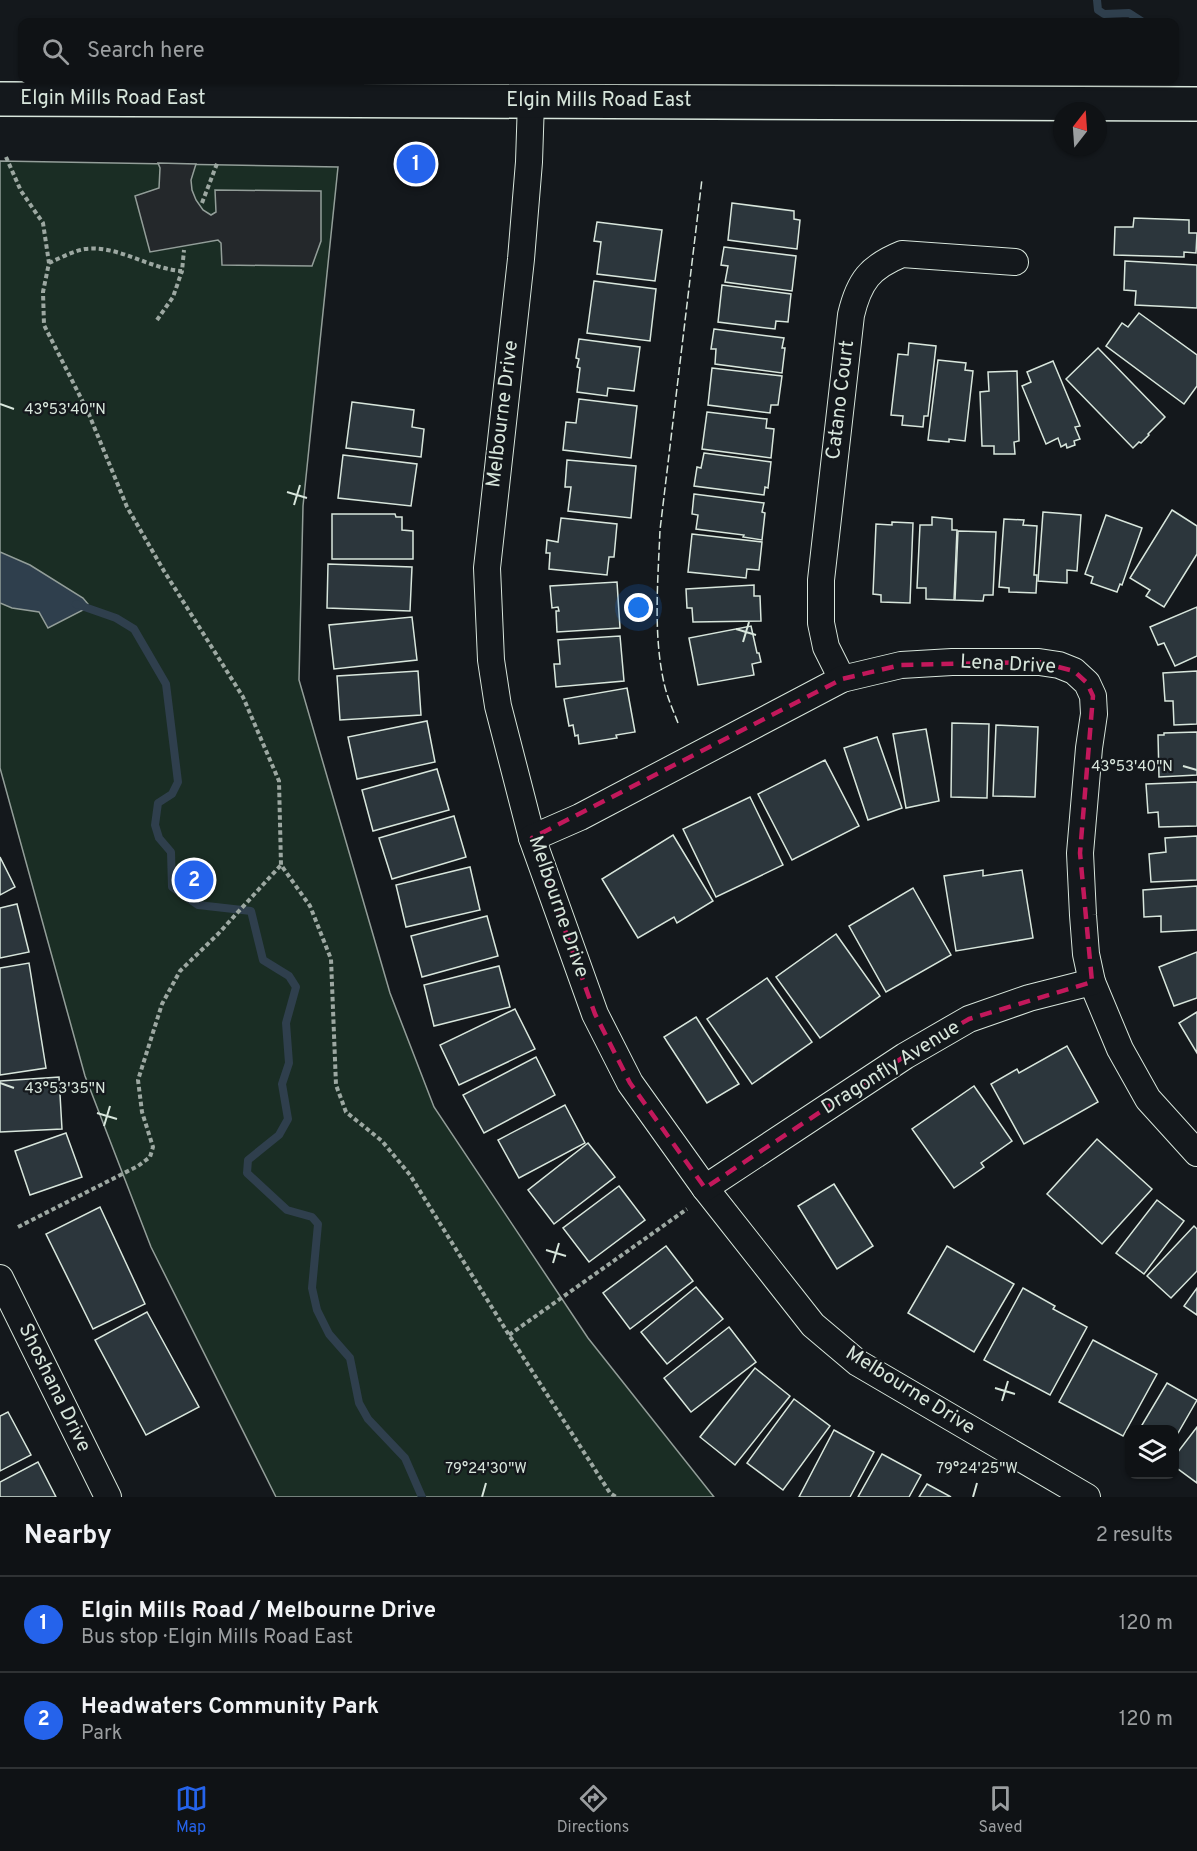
<!DOCTYPE html>
<meta charset="utf-8">
<style>
body{margin:0;font-family:Overpass,sans-serif;background:#181b1e;color:#f1f3f6}
.controls{position:absolute;right:18px;bottom:18px;display:grid;overflow:hidden;border-radius:12px;box-shadow:0 2px 4px #0004}
.controls button{width:54px;height:54px;display:grid;place-items:center;padding:0;border:0;border-bottom:2px solid #2f3234;background:#0f1215;color:#f1f3f6;font:30px sans-serif}
.compass{position:absolute;left:1053px;top:102px;width:54px;height:54px;border-radius:50%;background:#0f1215;box-shadow:0 2px 4px #0004;rotate:17deg}
.you{position:absolute;left:639px;top:608px;width:21px;height:21px;margin:-15px;border:4px solid #fff;border-radius:50%;background:#1a73e8;box-shadow:0 0 0 9px #1a73e833}
.badge{display:grid;place-items:center;width:39px;height:39px;border-radius:50%;background:#2563eb;color:#fff;font-size:20px;font-weight:700}
.pin{position:absolute;translate:-50% -50%;border:3px solid #fff;box-shadow:0 2px 6px #0006}
.list{margin:0;padding:0;list-style:none}
h2{display:flex;justify-content:space-between;align-items:center;height:78px;margin:0;padding:0 24px;font-size:26px}
h2 small{font-size:20px;font-weight:400;color:#9b9ea0}
.list li{display:grid;grid-template-columns:39px 1fr auto;gap:18px;align-items:center;box-sizing:border-box;height:96px;padding:0 24px;border-top:2px solid #2f3234}
.list b{display:block;font-size:22px;white-space:nowrap}
.list p{margin:0;font-size:20px;white-space:nowrap;color:#9b9ea0}
.list em{font-size:20px;font-style:normal;color:#9b9ea0}
.icon{flex:none;width:33px;height:33px;fill:none;stroke:currentColor;stroke-width:2;stroke-linecap:round;stroke-linejoin:round}
.map{position:relative;flex:none;width:1197px;height:1497px;overflow:hidden}
.search{position:absolute;background:#0f1215;box-shadow:0 2px 4px #0004;left:18px;right:18px;top:18px;height:66px;display:flex;align-items:center;gap:15px;box-sizing:border-box;padding:0 21px;border-radius:12px;color:#9b9ea0;font-size:22px}
.sheet{height:270px;background:#0f1215}
nav{display:flex;justify-content:space-around;align-items:center;box-sizing:border-box;height:84px;border-top:2px solid #2f3234;background:#0f1215;font-size:16px;color:#9b9ea0}
nav a{display:grid;justify-items:center;gap:3px}
nav .on{color:#2563eb}
.map>svg:first-child{display:block}
.green{fill:#1a2d24;stroke:#939e99;stroke-width:1.5}
.parking{fill:#24282b;stroke:#939e99;stroke-width:1.5}
.water{fill:#2f3f4d;stroke:#939e99;stroke-width:1.5}
.lines{fill:none;stroke-linecap:round;stroke-linejoin:round}
.stream{stroke:#2f3f4d;stroke-width:8}
.building{fill:#2c363c;stroke:#d8e6dc;stroke-width:1.5}
.street-casing{stroke:#d8e6dc;stroke-width:28}
.secondary-casing{stroke:#d8e6dc;stroke-width:36}
.path{stroke:#9da8a2;stroke-width:4;stroke-dasharray:4.5 3;stroke-linecap:butt}
.street{stroke:#14181c;stroke-width:26}
.secondary{stroke:#14181c;stroke-width:33}
.fence{stroke:#d8e6dc;stroke-width:1.5;stroke-dasharray:8 3;stroke-linecap:butt}
.marked{fill:none;stroke:#c2185b;stroke-width:4.5;stroke-dasharray:12 8;stroke-linejoin:round}
.ticks{fill:none;stroke:#d8e6dc;stroke-width:2}
.labels{text-anchor:middle;dominant-baseline:central;stroke-width:4.5;stroke-linejoin:round;paint-order:stroke}
.street-label{font-size:20px;fill:#d8e6dc;stroke:#14181c}
.ticks-label{font-size:15px;text-anchor:middle;fill:#d8e6dc;stroke:#14181c;stroke-width:4.5;stroke-linejoin:round;paint-order:stroke}
</style>
<div class="map">
<svg width="1197" height="1497" viewBox="0 0 1197 1497">
<rect width="100%" height="100%" fill="#14181c"/>
<path class="green" d="M0,161L338,167L303,506L299,680L390,993L434,1107L588,1338L714,1497H276L151,1247L85,1076L0,768Z"/>
<path class="parking" d="M158,163L196,164L191,180L192,190L196,200L203,210L211,215L216,212L215,190L321,191V241L312,266L222,265L221,243L218,240L150,252L135,196L159,188L160,168Z"/>
<path class="water" d="M0,552L30,565L83,598L88,604L85,609L48,628L39,612L12,608L0,603Z"/>
<g class="lines">
<g class="stream">
<path d="M1097,0L1098,10L1104,14L1129,13L1143,22"/>
<path d="M76,604L116,618L134,629L166,684L178,782L172,794L158,803L155,825L159,838L171,852L172,887L198,905L251,911L263,960L289,976L296,987L286,1023L289,1063L282,1084L288,1119L279,1135L248,1160L247,1173L287,1210L312,1217L318,1224L312,1288L317,1310L329,1334L350,1358L359,1403L368,1419L405,1458L422,1497"/>
</g>
</g>
<g class="building">
<path d="M732,203L794,211V219L800,220L797,249L728,240Z"/>
<path d="M1134,218L1189,220V233H1197L1196,253L1184,252V257L1114,255L1115,227H1133Z"/>
<path d="M597,222L662,230L655,281L597,274L601,242L594,241Z"/>
<path d="M724,247L796,256L792,291L725,282L728,266L721,265Z"/>
<path d="M1125,261L1197,265V308L1135,305L1136,291L1124,290Z"/>
<path d="M594,281L656,289L650,341L587,333Z"/>
<path d="M722,285L791,294L788,322L776,321L775,329L718,322Z"/>
<path d="M1139,313L1197,355V386L1184,404L1106,346L1122,323L1128,327Z"/>
<path d="M714,329L784,338L782,348H785L782,373L715,364L716,349H711Z"/>
<path d="M579,339L640,347L634,391L608,388L607,396L577,392L580,368L577,367L579,359L576,358Z"/>
<path d="M909,343L936,346L928,416H924L923,427L902,425L903,416L891,415L898,354L908,355Z"/>
<path d="M1098,348L1165,417L1148,434L1149,435L1141,443L1139,442L1133,448L1066,379Z"/>
<path d="M938,360L966,363L965,370L973,371L965,441L949,439V442L928,440Z"/>
<path d="M1053,361L1080,426L1075,427L1080,439L1074,441L1075,445L1067,448L1066,444L1061,447L1058,438L1046,444L1022,386L1031,382L1027,372Z"/>
<path d="M712,368L782,376L778,405H771L770,413L708,405Z"/>
<path d="M1017,371L1019,441L1014,442L1015,454H994V446H982L980,392L989,391L988,372Z"/>
<path d="M579,399L637,406L631,458L563,450L566,422L576,423Z"/>
<path d="M352,402L414,410L412,427L424,429L421,457L346,448Z"/>
<path d="M707,412L767,419L766,428L774,429L771,458L702,449Z"/>
<path d="M704,453L771,462L768,488L765,487L764,495L694,486L697,467L701,468Z"/>
<path d="M343,455L417,464L411,506L338,498Z"/>
<path d="M567,460L636,466L631,518L568,511L571,487H565Z"/>
<path d="M694,494L764,503L762,512L765,513L762,540L743,537L744,535L696,529L698,515L692,514Z"/>
<path d="M1172,510L1197,526V554L1164,607L1146,596L1150,590L1130,578Z"/>
<path d="M1043,512L1081,515L1077,571L1067,570V583L1038,581Z"/>
<path d="M332,514H395L396,517H402V530L413,531V559H332Z"/>
<path d="M1106,515L1142,528L1122,585L1120,584L1117,592L1091,583L1093,577L1085,574Z"/>
<path d="M932,517L952,519V530H957L954,600L926,599V588H917L920,525H932Z"/>
<path d="M561,518L617,524L614,557H609L607,575L549,569L550,553H546L547,540L558,542Z"/>
<path d="M1004,519L1024,520L1023,525L1037,526L1034,575H1037L1036,593L1009,592V588L999,587Z"/>
<path d="M892,522L913,523L910,603L881,602V595L873,594L876,524L892,525Z"/>
<path d="M958,531L996,532L993,595H984L983,601L955,600Z"/>
<path d="M692,534L762,542L759,570L747,569L746,578L688,572Z"/>
<path d="M328,564L412,567L410,611L327,608Z"/>
<path d="M617,582L620,628L557,632L556,611H559L558,607L552,608L550,586Z"/>
<path d="M754,585V596H760L761,621L693,622L692,608H687L686,589Z"/>
<path d="M1197,607V656L1175,666L1164,643L1158,645L1150,627Z"/>
<path d="M412,617L417,660L334,669L329,625Z"/>
<path d="M751,626L757,653H759L761,662L752,664L754,675L698,685L689,638Z"/>
<path d="M620,636L624,681L556,687L554,664H560L558,640Z"/>
<path d="M418,671L421,715L340,720L337,676Z"/>
<path d="M1197,671V724L1174,725L1173,701H1165L1163,673Z"/>
<path d="M627,688L635,732L616,735L617,738L579,744L578,735L575,736L573,725L569,726L564,699Z"/>
<path d="M427,721L435,762L357,779L348,737Z"/>
<path d="M952,723L989,724L987,798L951,797Z"/>
<path d="M996,725L1038,727L1035,797L993,796Z"/>
<path d="M926,729L939,801L906,808L893,734Z"/>
<path d="M1197,732V775L1159,777L1158,735H1164V733Z"/>
<path d="M877,737L902,808L868,820L844,748Z"/>
<path d="M825,760L859,826L792,860L758,794Z"/>
<path d="M437,769L449,810L373,831L362,790Z"/>
<path d="M1197,782V826L1159,827L1158,812L1148,813L1146,784Z"/>
<path d="M750,797L783,865L716,897L683,829Z"/>
<path d="M454,816L466,857L392,879L379,838Z"/>
<path d="M673,835L713,901L677,923L674,917L638,938L602,879Z"/>
<path d="M1197,836V880L1151,882L1149,854L1166,852L1165,838Z"/>
<path d="M0,857L15,887L0,895Z"/>
<path d="M470,867L480,910L406,927L396,885Z"/>
<path d="M983,870V876L1022,870L1033,938L956,951L944,876Z"/>
<path d="M1197,886V930L1161,932V916L1144,917L1143,890Z"/>
<path d="M913,888L951,955L886,992L849,926Z"/>
<path d="M17,904L29,952L0,958V908Z"/>
<path d="M487,916L498,956L422,977L411,936Z"/>
<path d="M836,934L880,996L820,1038L776,977Z"/>
<path d="M1197,952V998L1174,1006L1159,967Z"/>
<path d="M29,963L46,1068L0,1075V968Z"/>
<path d="M499,966L510,1007L434,1026L424,985Z"/>
<path d="M767,978L812,1042L752,1084L707,1019Z"/>
<path d="M515,1009L535,1049L459,1085L440,1045Z"/>
<path d="M1197,1012V1053L1179,1023Z"/>
<path d="M696,1017L739,1084L707,1103L664,1037Z"/>
<path d="M1067,1046L1098,1102L1024,1144L991,1084L1017,1069L1019,1073Z"/>
<path d="M536,1057L555,1095L484,1133L463,1095Z"/>
<path d="M59,1077L62,1129L0,1132V1081Z"/>
<path d="M974,1086L1012,1141L981,1163L984,1167L954,1188L912,1129Z"/>
<path d="M565,1105L585,1143L519,1178L498,1140Z"/>
<path d="M66,1133L82,1177L30,1195L15,1151Z"/>
<path d="M1097,1139L1152,1189L1102,1244L1047,1194Z"/>
<path d="M588,1143L615,1177L554,1224L528,1190Z"/>
<path d="M834,1184L873,1246L837,1269L798,1206Z"/>
<path d="M619,1186L645,1220L589,1262L563,1228Z"/>
<path d="M1157,1200L1184,1221L1144,1274L1116,1253Z"/>
<path d="M100,1207L145,1304L93,1329L46,1234Z"/>
<path d="M1194,1226L1197,1229V1271L1171,1298L1147,1276Z"/>
<path d="M666,1246L693,1281L630,1329L603,1293Z"/>
<path d="M947,1246L1014,1284L974,1352L908,1313Z"/>
<path d="M696,1287L723,1319L667,1364L641,1332Z"/>
<path d="M1023,1288L1055,1306L1053,1309L1087,1327L1050,1395L984,1360Z"/>
<path d="M1197,1288V1315L1184,1306Z"/>
<path d="M147,1312L199,1407L146,1435L95,1340Z"/>
<path d="M729,1327L756,1362L691,1412L664,1378Z"/>
<path d="M1093,1340L1157,1374L1123,1436L1059,1402Z"/>
<path d="M755,1368L790,1396L735,1465L700,1437Z"/>
<path d="M1167,1383L1197,1400L1174,1440V1430H1139Z"/>
<path d="M794,1399L830,1426L783,1490L747,1463Z"/>
<path d="M8,1412L31,1455L0,1471V1416Z"/>
<path d="M1197,1427V1483L1174,1466V1457Z"/>
<path d="M834,1430L874,1452L850,1497H799Z"/>
<path d="M882,1454L921,1475L909,1497H858Z"/>
<path d="M38,1462L56,1497H0V1482Z"/>
<path d="M927,1484L951,1497H919Z"/>
</g>
<g class="lines">
<defs>
<g id="street">
<path d="M531,101L529,162L521,259L487,568L491,660L498,706L532,838L595,1014L630,1083L705,1188L813,1325L858,1363L1087,1497"/>
<path d="M842,679L826,647L821,623V580L851,315C859,281 870,267 902,254L1015,262"/>
<path d="M532,838L580,817L842,679L901,665L952,662H1039L1059,665L1074,671L1087,683L1093,696L1094,714L1089,748L1080,853L1083,915L1086,954L1092,982L1120,1049L1148,1099L1197,1153"/>
<path d="M705,1188L905,1056L969,1019L1029,998L1092,982"/>
<path d="M0,1278L108,1497"/>
</g>
<path id="secondary" d="M0,99L1197,104"/>
</defs>
<use href="#street" class="street-casing"/>
<use href="#secondary" class="secondary-casing"/>
<g class="path">
<path d="M6,157L21,191L43,223L49,263L43,292L44,325L88,412L127,507L164,571L243,697L279,781L281,865L310,906L331,959L336,1085L346,1112L382,1141L410,1175L509,1335L610,1493L616,1497"/>
<path d="M202,203L218,161"/>
<path d="M49,263C60,258 73,251 85,249C119,245 149,269 182,271L184,250"/>
<path d="M157,320L173,297L182,271"/>
<path d="M18,1227L138,1166L150,1157L153,1147L142,1112L138,1080L162,1004L180,971L218,934L281,865"/>
<path d="M509,1335L687,1209"/>
</g>
<use href="#street" class="street"/>
<use href="#secondary" class="secondary"/>
<path class="fence" d="M678,723C673,710 667,697 664,683C653,634 658,580 660,530L702,179"/>
</g>
<path class="marked" d="M1039,662L1074,671L1087,683L1093,696L1080,853L1092,982L969,1019L905,1056L705,1188L630,1083L595,1014L532,838L842,679L901,665Z"/>
<path class="ticks" d="M0,404L14,409M287,492L307,498M294,505L300,485M736,629L756,635M743,642L749,622M1183,766L1197,770M0,1083L14,1088M97,1113L117,1119M104,1126L110,1106M546,1250L566,1256M553,1263L559,1243M995,1388L1015,1394M1002,1401L1008,1381M482,1497L486,1483M973,1497L977,1483"/>
<g class="labels">
<g class="street-label">
<text x="113" y="99">Elgin Mills Road East</text>
<text x="599" y="101">Elgin Mills Road East</text>
<text transform="translate(841 400) rotate(-83)">Catano Court</text>
<text transform="translate(503 414) rotate(-83)">Melbourne Drive</text>
<text transform="translate(1008 665) rotate(3)">Lena Drive</text>
<text transform="translate(558 907) rotate(71)">Melbourne Drive</text>
<text transform="translate(891 1068) rotate(-32)">Dragonfly Avenue</text>
<text transform="translate(54 1388) rotate(64)">Shoshana Drive</text>
<text transform="translate(910 1391) rotate(32)">Melbourne Drive</text>
</g>
</g>
<g class="ticks-label">
<text x="65" y="414">43°53'40"N</text>
<text x="1132" y="771">43°53'40"N</text>
<text x="65" y="1093">43°53'35"N</text>
<text x="486" y="1473">79°24'30"W</text>
<text x="977" y="1473">79°24'25"W</text>
</g>
</svg>
<div class="controls">
<button><svg class="icon" aria-label="layers" viewBox="0 0 24 24"><path d="M12 4l9 5-9 5-9-5zM3 14l9 5 9-5"/></svg></button>
</div>
<svg class="compass" viewBox="-18 -18 36 36"><path d="M0-13l5 13h-10z" fill="#e53935"/><path d="M0 13l5-13h-10z" fill="#9b9ea0"/></svg>
<div class="you"></div>
<div class="pin badge" style="left:416px;top:164px">1</div>
<div class="pin badge" style="left:194px;top:880px">2</div>
<div class="search"><svg class="icon" aria-label="search" viewBox="0 0 24 24"><circle cx="10" cy="10" r="6"/><path d="M15 15l6 6"/></svg>Search here</div>
</div>
<section class="sheet">
<h2>Nearby<small>2 results</small></h2>
<ul class="list">
<li><span class="badge">1</span><div><b>Elgin Mills Road / Melbourne Drive</b><p>Bus stop · Elgin Mills Road East</p></div><em>120 m</em></li>
<li><span class="badge">2</span><div><b>Headwaters Community Park</b><p>Park</p></div><em>120 m</em></li>
</ul>
</section>
<nav>
<a class="on"><svg class="icon" aria-label="map" viewBox="0 0 24 24"><path d="M3 6l6-2 6 2 6-2v14l-6 2-6-2-6 2zM9 4v14M15 6v14"/></svg>Map</a>
<a><svg class="icon" aria-label="directions" viewBox="0 0 24 24"><path d="M12 3l9 9-9 9-9-9zM9 14v-3h6M13 9l2 2-2 2"/></svg>Directions</a>
<a><svg class="icon" aria-label="saved" viewBox="0 0 24 24"><path d="M7 4h10v16l-5-4-5 4z"/></svg>Saved</a>
</nav>
